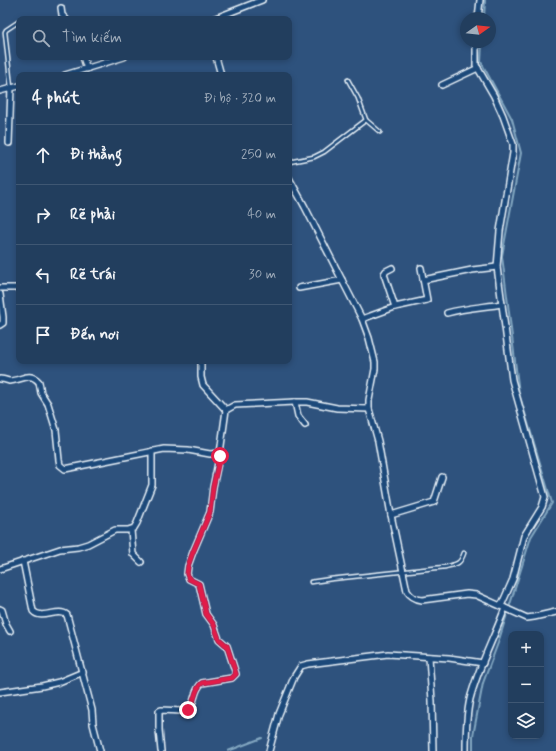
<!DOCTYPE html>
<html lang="vi">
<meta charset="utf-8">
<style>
body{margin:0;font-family:Mynerve,sans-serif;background:#2e4967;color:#f1f3f6}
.controls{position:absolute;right:12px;bottom:12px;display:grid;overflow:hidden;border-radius:8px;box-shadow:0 2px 6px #0003}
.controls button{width:36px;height:36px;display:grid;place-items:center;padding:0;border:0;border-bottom:1px solid #3f5773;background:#223e5e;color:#f1f3f6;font:20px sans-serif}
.compass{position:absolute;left:460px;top:12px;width:36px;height:36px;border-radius:50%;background:#223e5e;box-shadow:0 2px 6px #0003;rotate:75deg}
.stop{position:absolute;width:12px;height:12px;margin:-9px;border:3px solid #e11d48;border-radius:50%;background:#fff}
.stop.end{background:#e11d48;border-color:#fff;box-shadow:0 1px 4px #0008}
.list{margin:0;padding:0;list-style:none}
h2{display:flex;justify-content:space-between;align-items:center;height:52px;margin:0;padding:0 16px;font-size:17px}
h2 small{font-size:13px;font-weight:400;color:#a2aebc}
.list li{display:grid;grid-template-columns:26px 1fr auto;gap:12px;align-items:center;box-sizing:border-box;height:60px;padding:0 16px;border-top:1px solid #3f5773}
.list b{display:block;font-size:15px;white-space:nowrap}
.list em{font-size:13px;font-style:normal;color:#a2aebc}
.icon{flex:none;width:22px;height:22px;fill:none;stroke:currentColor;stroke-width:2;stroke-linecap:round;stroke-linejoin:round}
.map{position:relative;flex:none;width:556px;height:751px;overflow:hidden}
.search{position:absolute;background:#223e5e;box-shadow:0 2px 6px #0003;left:16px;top:16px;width:276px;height:44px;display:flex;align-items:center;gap:10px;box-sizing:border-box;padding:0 14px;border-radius:8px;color:#a2aebc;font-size:15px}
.panel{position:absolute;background:#223e5e;box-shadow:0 2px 6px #0003;left:16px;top:72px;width:276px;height:292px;border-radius:8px}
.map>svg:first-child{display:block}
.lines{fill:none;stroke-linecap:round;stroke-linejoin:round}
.stream{stroke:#83a7c1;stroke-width:2}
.service-casing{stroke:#e8f1f8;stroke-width:5.5}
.minor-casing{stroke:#e8f1f8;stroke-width:8}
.service{stroke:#1f4a7a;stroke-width:2.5}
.minor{stroke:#1f4a7a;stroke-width:5}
.route{stroke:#e11d48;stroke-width:5}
</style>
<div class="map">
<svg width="556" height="751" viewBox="0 0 556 751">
<rect width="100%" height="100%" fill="#2e527d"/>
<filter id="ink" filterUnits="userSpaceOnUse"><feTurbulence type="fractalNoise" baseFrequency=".025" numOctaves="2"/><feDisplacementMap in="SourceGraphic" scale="8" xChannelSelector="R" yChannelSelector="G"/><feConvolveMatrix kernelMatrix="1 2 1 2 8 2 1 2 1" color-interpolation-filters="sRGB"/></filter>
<g filter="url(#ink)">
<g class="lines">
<g class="stream">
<path d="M484,18L485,0"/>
<path d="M228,751L262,738"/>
<path d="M473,751V736L483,683L498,643L531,537L552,503L519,393L502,256L521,153L512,119L481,62L482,42"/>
</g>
<defs>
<g id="service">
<path d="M348,80L358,98L366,120"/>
<path d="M11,88L5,32L6,30L18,22"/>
<path d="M289,162L314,157L324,152L366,120L380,132"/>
<path d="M311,582L331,579L445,567C456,564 460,565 464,553"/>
</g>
<g id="minor">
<path d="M61,8L62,15L66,19"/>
<path d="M478,18L480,0"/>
<path d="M213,19L262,0"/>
<path d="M476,42V65L494,96L503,116L513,144V153L500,231L497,267L512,380L545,497L542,507L524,536L513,579L501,606"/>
<path d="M83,57L87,69"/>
<path d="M216,57L221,75"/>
<path d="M65,75L124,57"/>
<path d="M442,85L478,68"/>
<path d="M0,91L19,86"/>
<path d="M9,143L11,88"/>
<path d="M289,178L305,207L342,280L362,319L369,338L375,362V369L369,400V409L378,441L391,515L407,591C411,597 415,599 422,600L467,594L476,595L527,618L534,617L556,612"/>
<path d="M392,268L386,271L384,274L395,307"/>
<path d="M423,280L472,270L497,267"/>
<path d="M0,288H19"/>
<path d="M299,288L342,280"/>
<path d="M0,294L3,317V323L0,325"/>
<path d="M447,313C465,308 484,307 502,304"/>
<path d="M362,319L395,307L427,300L421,268"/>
<path d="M201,361V377L203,385L226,410"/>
<path d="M0,379C4,379 6,380 9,381C21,381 29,371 39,382L41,393L48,404L56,430L59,460L60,465L65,469L164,449L188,450L210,454L220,453L226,410L235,405L295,402H307L337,408L369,409"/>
<path d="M295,402L298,416L305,425"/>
<path d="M391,515L434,502L442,477"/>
<path d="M131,530L133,554L141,562"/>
<path d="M23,561L33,611C42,621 58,607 67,615L92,710L93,724L100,751"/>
<path d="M0,569L60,549L78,547L88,544L115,530H128L134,528L137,523L152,485V451"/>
<path d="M0,609L2,610L6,624L10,631"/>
<path d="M429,657L432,701L433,751"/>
<path d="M0,692L42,686L59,682L83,672"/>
<path d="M161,751L159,730V711L161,710L182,711L188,710C196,703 193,690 202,683L232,678L236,674L227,646L219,639L214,625L206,614L199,584L189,579L187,574L188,566L193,552L210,512L213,487L220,453"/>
<path d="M269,751L279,714L294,677L301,666L308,664L388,654L449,658L483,663"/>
<path d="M466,751C466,734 466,716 470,699C478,668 494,638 505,608"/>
</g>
</defs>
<use href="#service" class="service-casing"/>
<use href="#minor" class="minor-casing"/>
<use href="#service" class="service"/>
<use href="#minor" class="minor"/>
</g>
</g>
<g class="lines" filter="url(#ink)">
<path class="route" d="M188,710C196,703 193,690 202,683L232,678L236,674L227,646L219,639L214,625L206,614L199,584L189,579L187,574L188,566L193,552L210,512L213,487L220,456"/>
</g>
</svg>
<div class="controls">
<button>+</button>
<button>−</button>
<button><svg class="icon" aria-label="layers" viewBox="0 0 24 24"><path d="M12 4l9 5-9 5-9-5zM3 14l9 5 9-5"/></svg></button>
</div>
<svg class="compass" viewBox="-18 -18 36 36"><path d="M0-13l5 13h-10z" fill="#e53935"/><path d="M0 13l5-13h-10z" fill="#a2aebc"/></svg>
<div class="stop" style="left:220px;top:456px"></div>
<div class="stop end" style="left:188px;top:710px"></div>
<div class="search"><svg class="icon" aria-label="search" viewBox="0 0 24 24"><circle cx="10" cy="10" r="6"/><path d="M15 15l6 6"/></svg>Tìm kiếm</div>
<section class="panel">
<h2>4 phút<small>Đi bộ · 320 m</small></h2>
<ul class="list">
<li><svg class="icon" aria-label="ahead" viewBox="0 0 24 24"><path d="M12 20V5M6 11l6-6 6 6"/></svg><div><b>Đi thẳng</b></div><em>250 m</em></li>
<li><svg class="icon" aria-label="right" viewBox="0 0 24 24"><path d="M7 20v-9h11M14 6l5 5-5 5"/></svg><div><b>Rẽ phải</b></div><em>40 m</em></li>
<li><svg class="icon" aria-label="left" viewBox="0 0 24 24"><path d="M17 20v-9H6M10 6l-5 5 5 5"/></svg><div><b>Rẽ trái</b></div><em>30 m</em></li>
<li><svg class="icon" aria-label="arrive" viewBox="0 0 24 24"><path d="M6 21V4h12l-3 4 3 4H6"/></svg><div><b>Đến nơi</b></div></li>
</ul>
</section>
</div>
